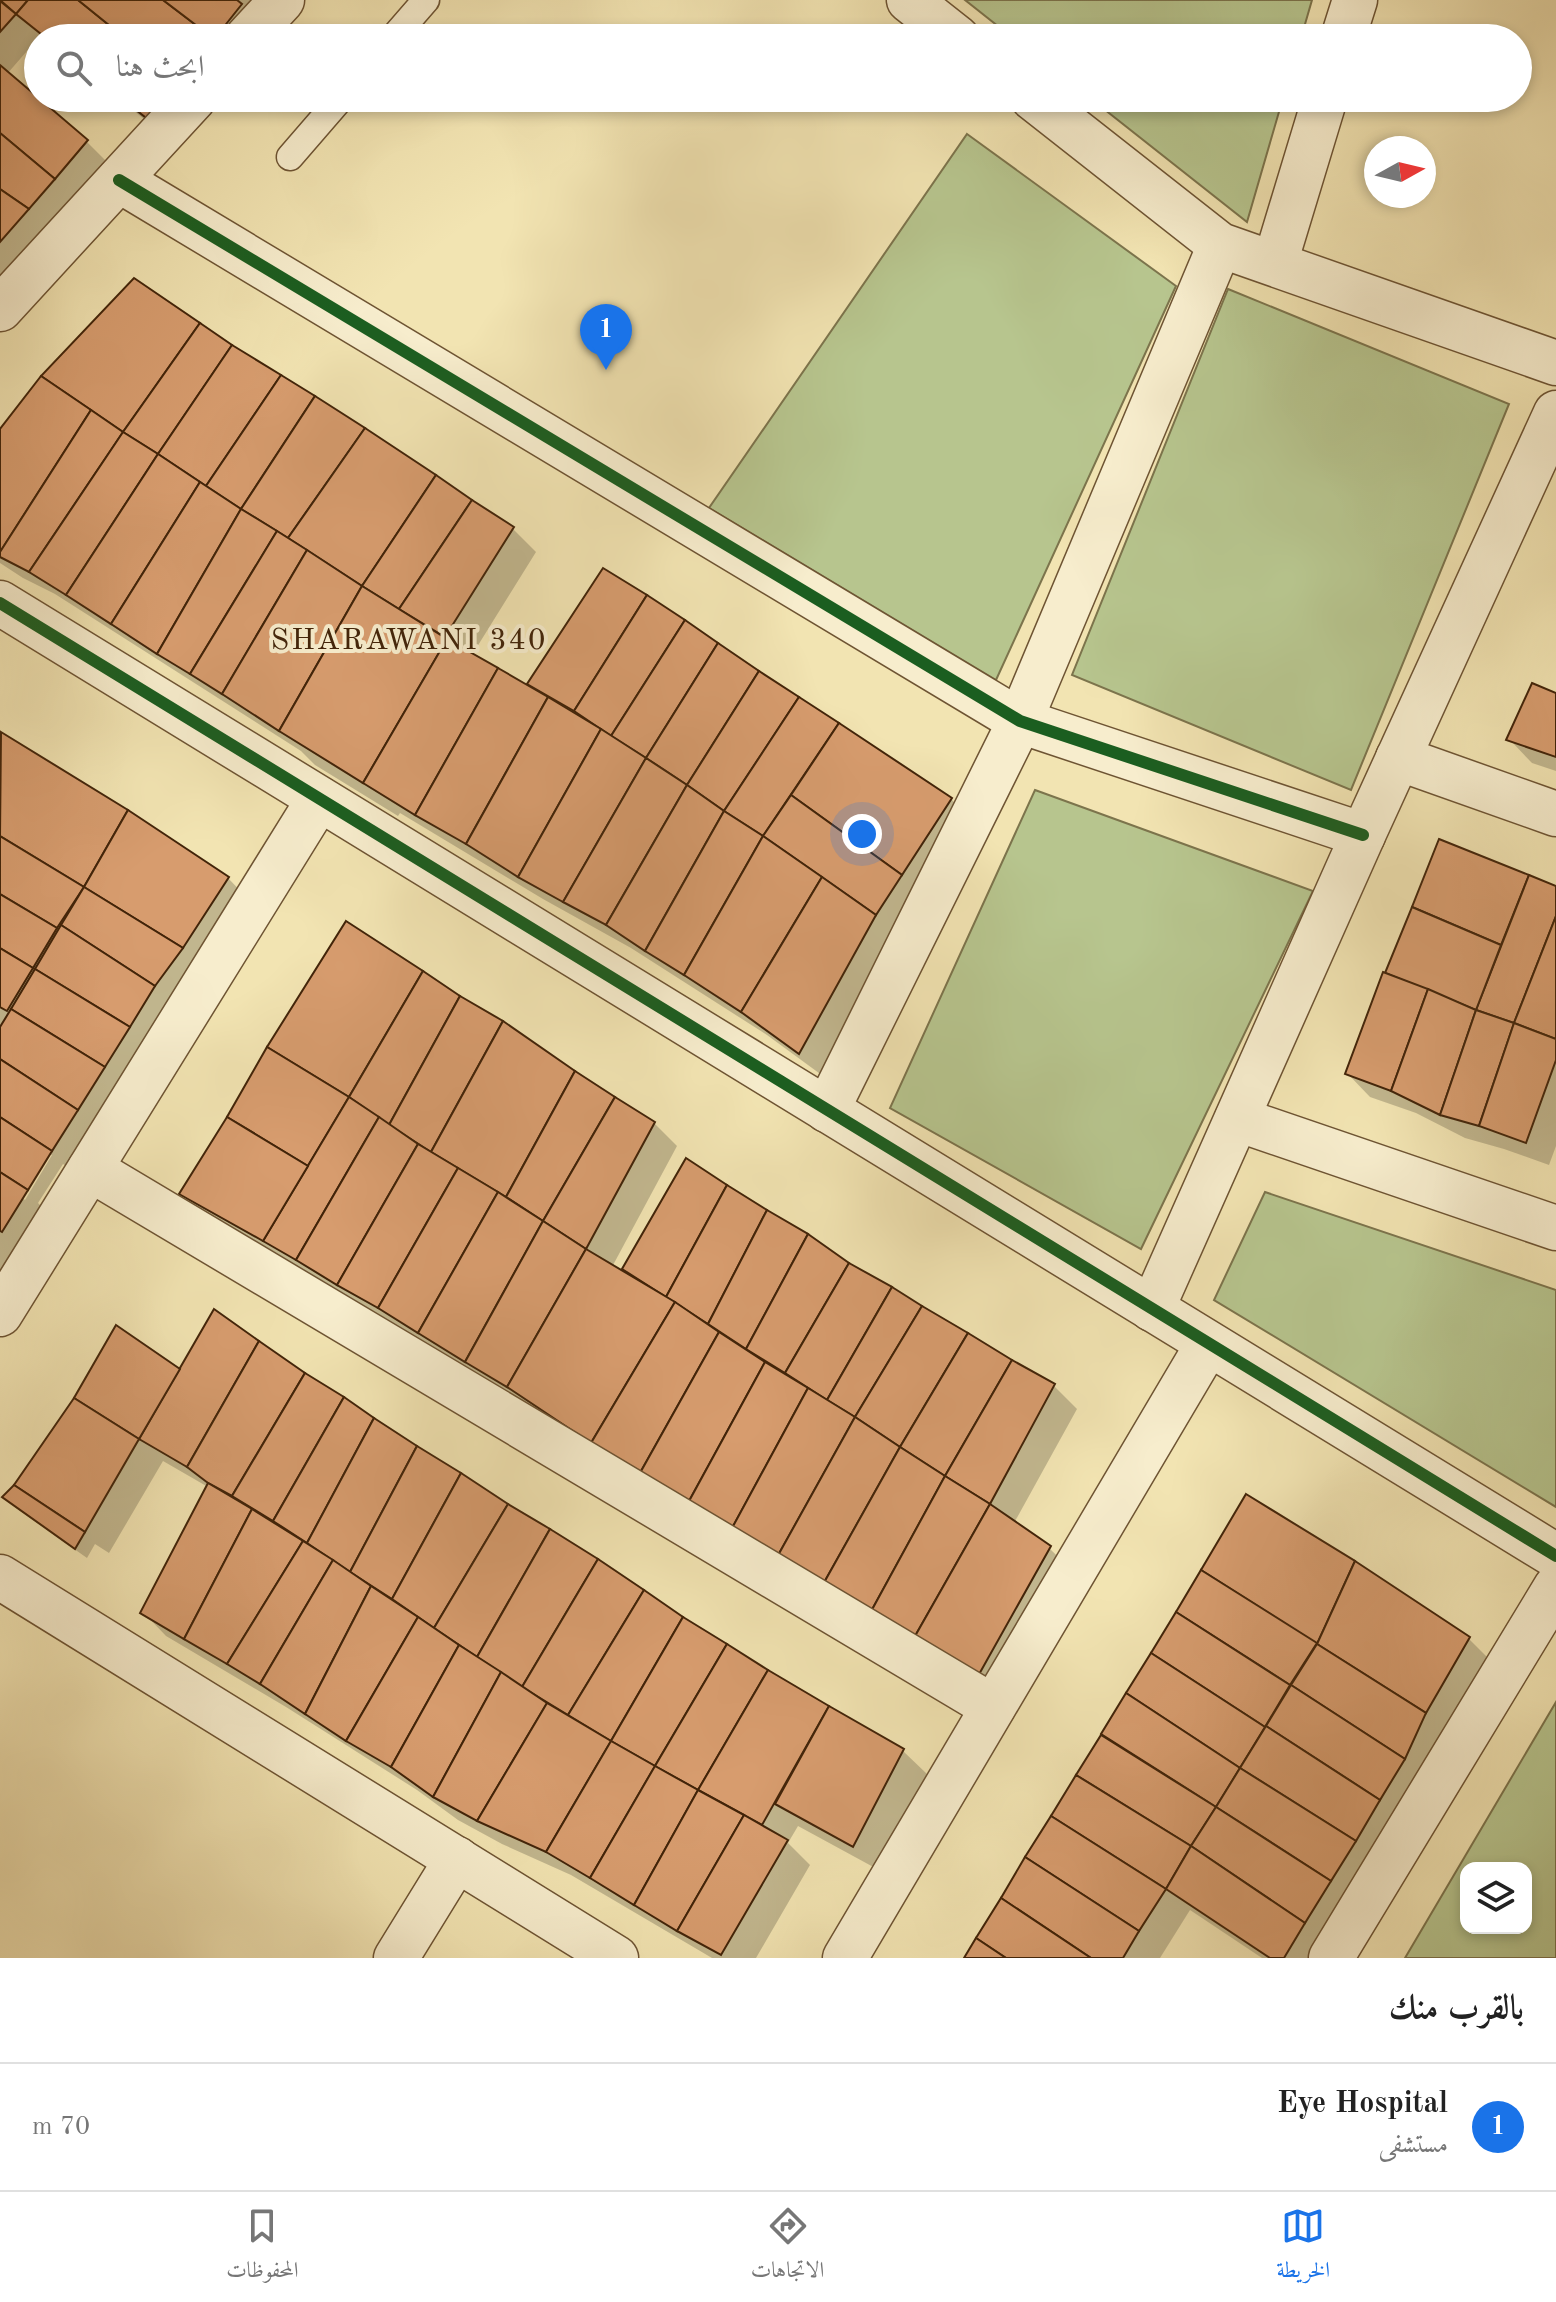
<!DOCTYPE html>
<html lang="ar">
<meta charset="utf-8">
<style>
body{margin:0;font-family:"Old Standard TT",Amiri,serif;background:#f2f2f2;color:#222;direction:rtl}
.controls{position:absolute;right:24px;bottom:24px;display:grid;overflow:hidden;border-radius:16px;box-shadow:0 4px 12px #0003}
.controls button{width:72px;height:72px;display:grid;place-items:center;padding:0;border:0;border-bottom:2px solid #e0e0e0;background:#fff;color:#222;font:40px sans-serif}
.compass{position:absolute;left:1364px;top:136px;width:72px;height:72px;border-radius:50%;background:#fff;box-shadow:0 4px 12px #0003;rotate:82deg}
.you{position:absolute;left:862px;top:834px;width:28px;height:28px;margin:-20px;border:6px solid #fff;border-radius:50%;background:#1a73e8;box-shadow:0 0 0 12px #1a73e833}
.badge{display:grid;place-items:center;width:52px;height:52px;border-radius:50%;background:#1a73e8;color:#fff;font-size:26px;font-weight:700}
.pin{position:absolute;translate:-50% -66px;filter:drop-shadow(0 2px 4px #0008)}
.pin::after{content:'';position:absolute;top:42px;width:28px;height:24px;background:inherit;clip-path:polygon(0 0,100% 0,50% 100%)}
.list{margin:0;padding:0;list-style:none}
h2{display:flex;justify-content:space-between;align-items:center;height:104px;margin:0;padding:0 32px;font-size:34px}
h2 small{font-size:26px;font-weight:400;color:#767676}
.list li{display:grid;grid-template-columns:52px 1fr auto;gap:24px;align-items:center;box-sizing:border-box;height:128px;padding:0 32px;border-top:2px solid #e0e0e0}
.list b{display:block;font-size:30px;white-space:nowrap}
.list p{margin:0;font-size:26px;white-space:nowrap;color:#767676}
.list em{font-size:26px;font-style:normal;color:#767676}
.icon{flex:none;width:44px;height:44px;fill:none;stroke:currentColor;stroke-width:2;stroke-linecap:round;stroke-linejoin:round}
.map{position:relative;flex:none;width:1556px;height:1958px;overflow:hidden;direction:ltr}
.search{position:absolute;background:#fff;box-shadow:0 4px 12px #0003;left:24px;right:24px;top:24px;height:88px;display:flex;align-items:center;gap:20px;box-sizing:border-box;padding:0 28px;border-radius:44px;color:#767676;font-size:30px}
.sheet{height:232px;background:#fff}
nav{display:flex;justify-content:space-around;align-items:center;box-sizing:border-box;height:112px;border-top:2px solid #e0e0e0;background:#fff;font-size:22px;color:#767676}
nav a{display:grid;justify-items:center;gap:4px}
nav .on{color:#1a73e8}
.map>svg:first-child{display:block}
.green{fill:#b7c58e;stroke:#7c744c;stroke-width:2;fill-rule:evenodd}
.shadow{fill:#0003;fill-rule:evenodd}
.building{fill:#d79c6e;stroke:#422409;stroke-width:2}
.lines{fill:none;stroke-linecap:round;stroke-linejoin:round}
.lane-casing{stroke:#6e5433;stroke-width:29}
.street-casing{stroke:#6e5433;stroke-width:47}
.lane{stroke:#f7edcd;stroke-width:26}
.street{stroke:#f7edcd;stroke-width:44}
.cycleway-casing{stroke:#f7edcd;stroke-width:17}
.cycleway{stroke:#1b5e20;stroke-width:12}
.labels{text-anchor:middle;dominant-baseline:central;stroke-width:8;stroke-linejoin:round;paint-order:stroke}
.neighbourhood-label{font-size:30px;letter-spacing:2px;fill:#422409;stroke:#f7edcd}
</style>
<div class="map">
<svg width="1556" height="1958" viewBox="0 0 1556 1958">
<rect width="100%" height="100%" fill="#f2e4b2"/>
<filter id="stains"><feTurbulence type="fractalNoise" baseFrequency=".0025" numOctaves="4"/><feColorMatrix values="0 0 0 0 .2 0 0 0 0 .09 0 0 0 0 .02 0 0 0 .5 -.17"/></filter>
<radialGradient id="worn" r=".72"><stop offset=".6" stop-color="#630" stop-opacity="0"/><stop offset="1" stop-color="#630" stop-opacity=".3"/></radialGradient>
<g class="green">
<path d="M965,0H1312L1301,38H1013Z"/>
<path d="M1090,98H1283L1247,222Z"/>
<path d="M967,134L1176,286L996,680L709,508Z"/>
<path d="M1228,289L1509,404L1351,790L1072,675Z"/>
<path d="M1035,790L1313,891L1141,1249L890,1108Z"/>
<path d="M1265,1192L1556,1290V1507L1214,1300Z"/>
<path d="M1556,1702V1958H1405ZM1466,1868H1526V1928H1466Z"/>
</g>
<g class="shadow">
<path d="M0,0H287L257,38H42L40,36L7,74L87,142L110,165L0,291Z"/>
<path d="M118,98H210L174,143Z"/>
<path d="M199,325L364,430L513,529L536,552L472,655L528,687L604,571L951,799L985,834L823,1076L767,1035L631,948L543,899L400,813L398,816L315,765L301,751L55,594L23,578L0,563V433ZM564,703L590,719L589,722L561,708Z"/>
<path d="M1556,695V771L1532,763L1509,739Z"/>
<path d="M2,734L228,878L251,902L76,1173L63,1164L38,1203L50,1215L0,1298V737ZM48,1155H52L25,1200L22,1198Z"/>
<path d="M1440,841L1556,887V1146L1549,1165L1504,1149L1465,1138L1416,1113L1370,1097L1347,1073Z"/>
<path d="M229,1118L654,1123L677,1146L612,1267L633,1278L624,1269L848,1264L1054,1386L1077,1409L1014,1523L1049,1548L1084,1582L1008,1718L205,1217L182,1194Z"/>
<path d="M181,1372L304,1375L682,1619L768,1672L903,1751L927,1774L877,1869L798,1826L788,1843L810,1865L756,1958H712L571,1875L502,1844L458,1820L417,1790L286,1707L166,1636L143,1612L208,1487L163,1461L109,1553L95,1544L87,1558L16,1508L5,1497Z"/>
<path d="M1354,1563L1469,1639L1492,1662L1321,1958H1262L1190,1910L1160,1958H966L1178,1613Z"/>
</g>
<g class="building">
<path d="M0,0H28L16,14Z"/>
<path d="M28,0H78L125,38H46L16,14Z"/>
<path d="M78,0H163L213,38H125Z"/>
<path d="M163,0H237L242,4L215,38H213Z"/>
<path d="M0,1L16,14L0,32Z"/>
<path d="M0,65L88,140L55,179L0,133Z"/>
<path d="M121,98H168L150,121Z"/>
<path d="M0,133L55,179L29,209L0,189Z"/>
<path d="M0,189L29,209L0,242Z"/>
<path d="M134,278L200,323L123,432L41,376Z"/>
<path d="M200,323L232,345L158,454L123,432Z"/>
<path d="M232,345L281,375L206,486L158,454Z"/>
<path d="M281,375L315,396L241,509L206,486Z"/>
<path d="M41,376L91,410L0,552V429Z"/>
<path d="M315,396L365,428L288,538L241,509Z"/>
<path d="M91,410L123,432L29,572L0,557V552Z"/>
<path d="M365,428L436,475L362,586L288,538Z"/>
<path d="M123,432L158,454L66,595L29,572Z"/>
<path d="M158,454L200,482L111,624L66,595Z"/>
<path d="M436,475L472,500L399,609L362,586Z"/>
<path d="M200,482L241,509L157,654L111,624Z"/>
<path d="M472,500L514,527L445,637L399,609Z"/>
<path d="M241,509L277,531L190,674L157,654Z"/>
<path d="M277,531L307,550L222,694L190,674Z"/>
<path d="M307,550L362,586L279,731L222,694Z"/>
<path d="M603,568L647,595L574,711L527,684Z"/>
<path d="M362,586L447,639L363,783L279,731Z"/>
<path d="M647,595L685,620L611,736L574,711Z"/>
<path d="M685,620L718,643L646,758L611,736Z"/>
<path d="M447,639L498,668L415,815L363,783Z"/>
<path d="M718,643L759,671L687,785L646,758Z"/>
<path d="M498,668L548,697L466,844L415,815Z"/>
<path d="M759,671L799,697L724,811L687,785Z"/>
<path d="M1532,683L1556,693V757L1506,740Z"/>
<path d="M548,697L601,729L518,877L466,844Z"/>
<path d="M799,697L839,723L763,836L724,811Z"/>
<path d="M839,723L952,798L902,875L791,795Z"/>
<path d="M601,729L646,758L563,902L518,877Z"/>
<path d="M1,732L128,810L84,887L0,836Z"/>
<path d="M646,758L687,785L606,925L563,902Z"/>
<path d="M687,785L724,811L645,951L606,925Z"/>
<path d="M791,795L902,875L876,915L763,836Z"/>
<path d="M128,810L229,877L183,948L84,887Z"/>
<path d="M724,811L763,836L684,975L645,951Z"/>
<path d="M0,836L84,887L57,928L0,894Z"/>
<path d="M763,836L822,877L741,1012L684,975Z"/>
<path d="M1439,839L1529,875L1501,945L1412,907Z"/>
<path d="M1529,875L1556,886V916L1514,1023L1476,1010Z"/>
<path d="M822,877L876,915L799,1054L741,1012Z"/>
<path d="M84,887L183,948L155,986L61,925Z"/>
<path d="M0,894L57,928L33,968L0,948Z"/>
<path d="M1412,907L1501,945L1476,1010L1385,973Z"/>
<path d="M1556,916V1039L1514,1023Z"/>
<path d="M346,921L423,971L349,1097L267,1047Z"/>
<path d="M61,925L155,986L130,1027L35,969Z"/>
<path d="M0,948L33,968L7,1011L0,1007Z"/>
<path d="M35,969L130,1027L105,1067L11,1009Z"/>
<path d="M423,971L460,996L389,1125L349,1097Z"/>
<path d="M1383,972L1428,989L1391,1091L1345,1074Z"/>
<path d="M1428,989L1476,1010L1440,1115L1391,1091Z"/>
<path d="M460,996L503,1021L431,1152L389,1125Z"/>
<path d="M11,1009L105,1067L78,1110L0,1059V1027Z"/>
<path d="M1476,1010L1514,1023L1479,1126L1440,1115Z"/>
<path d="M503,1021L575,1071L506,1197L431,1152Z"/>
<path d="M1514,1023L1556,1039V1060L1526,1143L1479,1126Z"/>
<path d="M267,1047L349,1097L308,1166L227,1117Z"/>
<path d="M0,1059L78,1110L52,1151L0,1117Z"/>
<path d="M575,1071L615,1097L543,1221L506,1197Z"/>
<path d="M349,1097L379,1117L296,1260L263,1241Z"/>
<path d="M615,1097L655,1122L586,1249L543,1221Z"/>
<path d="M0,1117L52,1151L28,1190L0,1172Z"/>
<path d="M227,1117L308,1166L263,1241L179,1194Z"/>
<path d="M379,1117L418,1144L337,1285L296,1260Z"/>
<path d="M418,1144L458,1168L378,1308L337,1285Z"/>
<path d="M686,1158L727,1185L666,1297L622,1269Z"/>
<path d="M458,1168L498,1192L418,1333L378,1308Z"/>
<path d="M0,1172L28,1190L2,1232L0,1231Z"/>
<path d="M727,1185L767,1210L708,1324L666,1297Z"/>
<path d="M498,1192L543,1221L465,1362L418,1333Z"/>
<path d="M767,1210L808,1234L746,1349L708,1324Z"/>
<path d="M543,1221L586,1249L507,1387L465,1362Z"/>
<path d="M808,1234L849,1263L785,1373L746,1349Z"/>
<path d="M586,1249L675,1302L591,1443L507,1387Z"/>
<path d="M849,1263L892,1287L827,1400L785,1373Z"/>
<path d="M892,1287L922,1306L855,1417L827,1400Z"/>
<path d="M675,1302L719,1332L640,1473L591,1443Z"/>
<path d="M922,1306L968,1333L900,1447L855,1417Z"/>
<path d="M214,1309L259,1341L187,1467L139,1439Z"/>
<path d="M116,1325L180,1369L139,1439L74,1398Z"/>
<path d="M719,1332L765,1362L688,1503L640,1473Z"/>
<path d="M968,1333L1012,1360L945,1476L900,1447Z"/>
<path d="M259,1341L305,1373L232,1496L208,1483L187,1467Z"/>
<path d="M1012,1360L1055,1384L990,1504L945,1476Z"/>
<path d="M765,1362L808,1388L731,1530L688,1503Z"/>
<path d="M305,1373L344,1397L273,1521L232,1496Z"/>
<path d="M808,1388L855,1417L776,1559L731,1530Z"/>
<path d="M344,1397L374,1418L307,1543L273,1521Z"/>
<path d="M74,1398L139,1439L85,1532L14,1485Z"/>
<path d="M855,1417L900,1447L821,1588L776,1559Z"/>
<path d="M374,1418L417,1446L350,1572L307,1543Z"/>
<path d="M417,1446L461,1473L392,1599L350,1572Z"/>
<path d="M900,1447L945,1476L868,1617L821,1588Z"/>
<path d="M461,1473L508,1504L434,1628L392,1599Z"/>
<path d="M945,1476L990,1504L910,1645L868,1617Z"/>
<path d="M208,1483L252,1509L184,1639L140,1613Z"/>
<path d="M14,1485L85,1532L75,1549L2,1497Z"/>
<path d="M1246,1494L1355,1561L1317,1644L1201,1570Z"/>
<path d="M508,1504L550,1529L477,1657L434,1628Z"/>
<path d="M990,1504L1051,1546L973,1685L910,1645Z"/>
<path d="M252,1509L303,1541L227,1664L184,1639Z"/>
<path d="M550,1529L598,1559L522,1687L477,1657Z"/>
<path d="M303,1541L333,1560L260,1684L227,1664Z"/>
<path d="M598,1559L644,1590L568,1715L522,1687Z"/>
<path d="M333,1560L371,1586L305,1714L260,1684Z"/>
<path d="M1355,1561L1470,1637L1426,1713L1317,1644Z"/>
<path d="M1201,1570L1317,1643L1290,1685L1176,1612Z"/>
<path d="M371,1586L418,1617L346,1741L305,1714Z"/>
<path d="M644,1590L683,1617L611,1741L568,1715Z"/>
<path d="M1176,1612L1290,1685L1265,1727L1151,1653Z"/>
<path d="M418,1617L459,1645L391,1767L346,1741Z"/>
<path d="M683,1617L727,1644L655,1766L611,1741Z"/>
<path d="M727,1644L768,1670L698,1790L655,1766Z"/>
<path d="M1317,1644L1426,1713L1405,1759L1291,1685Z"/>
<path d="M459,1645L501,1672L433,1797L391,1767Z"/>
<path d="M1151,1653L1265,1727L1240,1768L1126,1693Z"/>
<path d="M768,1670L829,1706L762,1825L698,1790Z"/>
<path d="M501,1672L547,1703L477,1821L433,1797Z"/>
<path d="M1291,1685L1405,1759L1380,1800L1266,1726Z"/>
<path d="M1126,1693L1240,1768L1216,1807L1101,1734Z"/>
<path d="M547,1703L611,1741L546,1852L477,1821Z"/>
<path d="M829,1706L904,1749L853,1847L775,1804Z"/>
<path d="M1266,1726L1380,1800L1356,1841L1240,1768Z"/>
<path d="M1101,1735L1216,1807L1191,1846L1076,1775Z"/>
<path d="M611,1741L655,1766L590,1878L546,1852Z"/>
<path d="M655,1766L698,1790L634,1905L590,1878Z"/>
<path d="M1240,1768L1356,1841L1331,1881L1216,1807Z"/>
<path d="M1076,1775L1191,1846L1166,1889L1051,1816Z"/>
<path d="M698,1790L744,1815L677,1931L634,1905Z"/>
<path d="M1216,1807L1331,1881L1305,1923L1191,1846Z"/>
<path d="M744,1815L788,1840L721,1955L677,1931Z"/>
<path d="M1051,1816L1166,1889L1139,1931L1025,1857Z"/>
<path d="M1191,1846L1305,1923L1284,1958H1270L1166,1889Z"/>
<path d="M1025,1857L1139,1931L1123,1958H1091L1001,1898Z"/>
<path d="M1001,1898L1091,1958H1006L976,1938Z"/>
<path d="M976,1938L1006,1958H964Z"/>
</g>
<g class="lines">
<defs>
<g id="lane">
<path d="M393,38L426,0"/>
<path d="M290,157L341,98"/>
</g>
<g id="street">
<path d="M909,0L957,38"/>
<path d="M247,38L282,0"/>
<path d="M1343,38L1355,0"/>
<path d="M1033,98L1220,245L1556,363"/>
<path d="M119,180L1020,721L1363,835"/>
<path d="M1275,263L1325,98"/>
<path d="M0,309L194,98"/>
<path d="M0,603L1556,1556"/>
<path d="M1398,758L1556,814"/>
<path d="M827,1110L1020,721L1220,245"/>
<path d="M1237,1119L1556,1228"/>
<path d="M90,1169L993,1707"/>
<path d="M1152,1309L1363,835L1556,413"/>
<path d="M0,1314L319,799"/>
<path d="M0,1577L616,1958"/>
<path d="M396,1958L457,1859"/>
<path d="M845,1958L1208,1344"/>
<path d="M1331,1958L1556,1587"/>
</g>
</defs>
<use href="#lane" class="lane-casing"/>
<use href="#street" class="street-casing"/>
<use href="#lane" class="lane"/>
<use href="#street" class="street"/>
<defs>
<g id="cycleway">
<path d="M119,180L1020,721L1363,835"/>
<path d="M0,603L1556,1556"/>
</g>
</defs>
<use href="#cycleway" class="cycleway-casing"/>
<use href="#cycleway" class="cycleway"/>
</g>
<g class="labels">
<g class="neighbourhood-label">
<text x="409" y="641">SHARAWANI 340</text>
</g>
</g>
<rect width="100%" height="100%" filter="url(#stains)"/>
<rect width="100%" height="100%" fill="url(#worn)"/>
</svg>
<div class="controls">
<button><svg class="icon" aria-label="layers" viewBox="0 0 24 24"><path d="M12 4l9 5-9 5-9-5zM3 14l9 5 9-5"/></svg></button>
</div>
<svg class="compass" viewBox="-18 -18 36 36"><path d="M0-13l5 13h-10z" fill="#e53935"/><path d="M0 13l5-13h-10z" fill="#767676"/></svg>
<div class="you"></div>
<div class="pin badge" style="left:606px;top:370px">1</div>
<div class="search"><svg class="icon" aria-label="search" viewBox="0 0 24 24"><circle cx="10" cy="10" r="6"/><path d="M15 15l6 6"/></svg>ابحث هنا</div>
</div>
<section class="sheet">
<h2>بالقرب منك<small></small></h2>
<ul class="list">
<li><span class="badge">1</span><div><b>Eye Hospital</b><p>مستشفى</p></div><em>70 m</em></li>
</ul>
</section>
<nav>
<a class="on"><svg class="icon" aria-label="map" viewBox="0 0 24 24"><path d="M3 6l6-2 6 2 6-2v14l-6 2-6-2-6 2zM9 4v14M15 6v14"/></svg>الخريطة</a>
<a><svg class="icon" aria-label="directions" viewBox="0 0 24 24"><path d="M12 3l9 9-9 9-9-9zM9 14v-3h6M13 9l2 2-2 2"/></svg>الاتجاهات</a>
<a><svg class="icon" aria-label="saved" viewBox="0 0 24 24"><path d="M7 4h10v16l-5-4-5 4z"/></svg>المحفوظات</a>
</nav>
